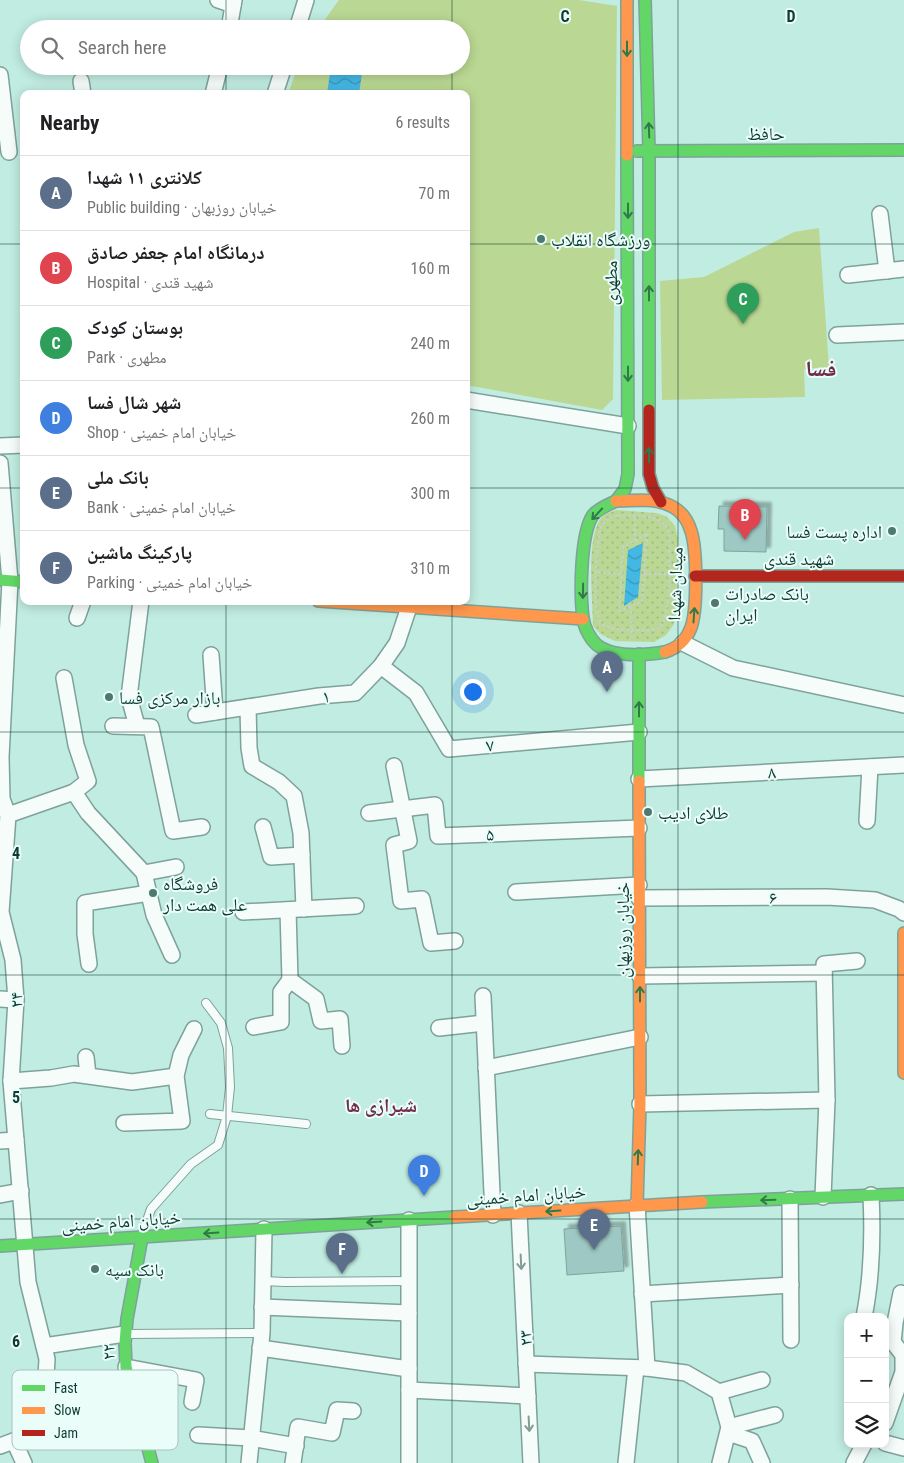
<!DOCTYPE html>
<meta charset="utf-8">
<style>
body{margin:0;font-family:"Roboto Condensed","Noto Naskh Arabic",sans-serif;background:#f6f6f6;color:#202124}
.controls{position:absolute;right:15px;bottom:15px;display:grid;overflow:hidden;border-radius:10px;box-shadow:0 2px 12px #0003}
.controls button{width:45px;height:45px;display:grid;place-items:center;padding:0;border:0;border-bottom:1px solid #e0e0e0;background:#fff;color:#202124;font:25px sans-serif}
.you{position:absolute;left:472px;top:691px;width:18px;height:18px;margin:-12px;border:4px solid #fff;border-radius:50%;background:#1a73e8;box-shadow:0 0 0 8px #1a73e833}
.badge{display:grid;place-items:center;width:32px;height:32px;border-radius:50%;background:#0f766e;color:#fff;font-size:16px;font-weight:700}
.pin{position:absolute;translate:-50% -41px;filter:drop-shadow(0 1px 2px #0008)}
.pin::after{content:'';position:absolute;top:26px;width:18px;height:15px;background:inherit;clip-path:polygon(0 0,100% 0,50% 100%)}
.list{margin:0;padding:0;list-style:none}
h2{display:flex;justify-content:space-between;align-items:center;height:65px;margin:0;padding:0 20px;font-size:21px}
h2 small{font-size:16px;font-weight:400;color:#757577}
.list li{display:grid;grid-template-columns:32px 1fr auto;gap:15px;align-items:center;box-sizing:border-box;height:75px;padding:0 20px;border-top:1px solid #e0e0e0}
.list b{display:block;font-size:19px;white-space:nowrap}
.list p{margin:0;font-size:16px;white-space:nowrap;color:#757577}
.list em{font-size:16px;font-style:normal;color:#757577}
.icon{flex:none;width:28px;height:28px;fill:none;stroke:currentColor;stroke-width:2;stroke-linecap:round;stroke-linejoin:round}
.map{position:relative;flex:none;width:904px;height:1463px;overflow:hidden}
.search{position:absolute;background:#fff;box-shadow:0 2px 12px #0003;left:20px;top:20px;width:450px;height:55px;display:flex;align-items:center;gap:12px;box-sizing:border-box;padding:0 18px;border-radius:28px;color:#757577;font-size:19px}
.panel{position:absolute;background:#fff;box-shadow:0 2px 12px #0003;left:20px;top:90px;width:450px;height:515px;border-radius:10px}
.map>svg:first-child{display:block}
.grass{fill:url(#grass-dots)}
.park{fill:#bad893}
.water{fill:url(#water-waves)}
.building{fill:#9ec8c3;stroke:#7fa39e;filter:url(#shadow)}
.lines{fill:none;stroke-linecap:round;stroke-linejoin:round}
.lane-casing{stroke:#7ea29a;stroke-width:10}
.street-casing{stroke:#7ea29a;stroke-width:18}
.fast-casing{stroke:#7ea29a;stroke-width:14}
.slow-casing{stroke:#7ea29a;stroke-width:14}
.jam-casing{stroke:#7ea29a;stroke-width:14}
.path{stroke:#c4d1cd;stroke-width:2.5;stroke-dasharray:2.5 2.5;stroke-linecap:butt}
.lane{stroke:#f6fcfa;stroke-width:8}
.street{stroke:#f6fcfa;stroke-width:15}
.fast{stroke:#63d668;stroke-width:11}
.slow{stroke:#ff974d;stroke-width:11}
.jam{stroke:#b3261e;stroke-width:11}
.oneway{stroke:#307948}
.oneway2{stroke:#829c96}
.grid{fill:none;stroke:#0e3b33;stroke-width:1;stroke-opacity:0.55}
.poi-dot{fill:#4d7970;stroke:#ebfdf8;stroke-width:2}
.labels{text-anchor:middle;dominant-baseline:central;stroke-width:4;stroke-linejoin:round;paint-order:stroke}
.street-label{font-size:18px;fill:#0e3b33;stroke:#ebfdf8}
.poi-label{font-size:18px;fill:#0e3b33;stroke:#ebfdf8;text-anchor:start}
.neighbourhood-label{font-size:19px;font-weight:bold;fill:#702d48;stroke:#ebfdf8}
.district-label{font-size:22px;font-weight:bold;fill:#702d48;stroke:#ebfdf8}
.key{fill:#ebfdf8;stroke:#a9c3bd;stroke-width:1}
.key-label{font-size:14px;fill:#0e3b33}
.grid-label{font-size:16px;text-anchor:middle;font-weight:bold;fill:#0e3b33;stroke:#ebfdf8;stroke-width:4;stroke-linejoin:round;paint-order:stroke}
</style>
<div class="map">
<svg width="904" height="1463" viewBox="0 0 904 1463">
<defs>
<pattern id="grass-dots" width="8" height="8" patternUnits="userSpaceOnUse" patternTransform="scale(1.25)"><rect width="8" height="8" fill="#bad893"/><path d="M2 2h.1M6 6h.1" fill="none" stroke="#9fba7f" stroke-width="1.8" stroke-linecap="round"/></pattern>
<pattern id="water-waves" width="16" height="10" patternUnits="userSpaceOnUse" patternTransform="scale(1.25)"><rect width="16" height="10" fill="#44b8e4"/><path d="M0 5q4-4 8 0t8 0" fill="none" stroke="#3797b9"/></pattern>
<filter id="shadow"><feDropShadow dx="4.5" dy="-4.5" stdDeviation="1" flood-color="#0004"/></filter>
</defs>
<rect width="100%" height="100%" fill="#c1ece1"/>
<path class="grass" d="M616,510L656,513L666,516L675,526L678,539L676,610L674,624L666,635L654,642L615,641L602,635L593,626C593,600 585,536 602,517C605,513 612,512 616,510Z"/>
<g class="park">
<path d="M339,0H579L617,6L613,399L602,410L466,385V94H288L298,66H461V29H318Z"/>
<path d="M819,228L829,367L804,369L805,397L662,400L660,281L704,277L794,232Z"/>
</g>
<g class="water">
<path d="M331,66H363L359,94H327Z"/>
<path d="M643,543L638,597L624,606L628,550Z"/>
</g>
<g class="building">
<path d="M719,506L767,507L766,552L724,551V529H718Z"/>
<path d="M621,1226L624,1271L567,1275L564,1229Z"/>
</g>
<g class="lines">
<defs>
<g id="lane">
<path d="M210,1114L306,1124"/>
<path d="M142,1235L151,1209L191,1164L218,1145L227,1116L230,1087L228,1048L221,1023L206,1003"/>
<path d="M263,1281L285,1282L409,1281"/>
<path d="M126,1334L262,1333"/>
</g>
<g id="street">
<path d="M218,0L233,5"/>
<path d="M229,29L234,0"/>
<path d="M297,29L306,0"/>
<path d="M0,75L9,152"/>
<path d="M81,81L83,94"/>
<path d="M213,94L220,66"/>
<path d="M275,94L284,66"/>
<path d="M880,214L887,271"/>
<path d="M848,275L904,269"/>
<path d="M837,335L904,332"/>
<path d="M466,400L628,426"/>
<path d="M0,446L24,445"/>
<path d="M0,463L10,581L1,757L2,799L8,815L1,912L13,960L16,1000L11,1081L28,1282L47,1359L43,1430L0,1446"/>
<path d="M77,618L83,601"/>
<path d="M683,643L733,668L904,705"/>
<path d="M211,655L215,712"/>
<path d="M381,666L416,693L449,749L639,732"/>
<path d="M64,678L76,745L88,781L74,792"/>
<path d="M248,707L249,748L252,766L279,782L294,796L301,833L304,909"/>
<path d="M196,715L319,696L355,693L381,666L397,643L409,607"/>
<path d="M113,726L151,727L173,831L202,827"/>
<path d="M137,726L129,697L141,601"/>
<path d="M394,766L409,841L394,845L401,901L422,899L431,943L455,941"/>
<path d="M639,779L904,765"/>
<path d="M369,813L435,805L438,836L639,828"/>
<path d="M8,815L74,792L88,813L144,873L154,915L172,955"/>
<path d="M867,821L870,767"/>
<path d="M263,827L271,857L302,855"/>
<path d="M144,873L176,867"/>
<path d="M516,892L639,885"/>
<path d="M639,898L827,897L875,900L899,909L904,913"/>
<path d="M288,910L290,980L316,999L321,1021L340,1019L342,1046"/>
<path d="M243,912L356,906"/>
<path d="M89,964L85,934V903L149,893"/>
<path d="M640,976L824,973"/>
<path d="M483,996L493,1215"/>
<path d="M0,999L16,1000"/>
<path d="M254,1027L281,1022V992L290,980"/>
<path d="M439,1028L484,1023"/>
<path d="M86,1057L88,1075"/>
<path d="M486,1068L640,1037"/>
<path d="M11,1081L51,1078L74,1074L132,1082L176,1076"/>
<path d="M640,1104L827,1100"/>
<path d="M124,1123L182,1121L176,1076L181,1055L194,1029"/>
<path d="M0,1141L16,1140"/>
<path d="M0,1195L21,1191"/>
<path d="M823,1197L827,1100L824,964L857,961"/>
<path d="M790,1199L791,1340"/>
<path d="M637,1205L647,1368"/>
<path d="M519,1213L531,1463"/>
<path d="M409,1220V1463"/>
<path d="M642,1294L791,1285"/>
<path d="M262,1307L409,1313"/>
<path d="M864,1317C872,1277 873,1236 871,1195"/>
<path d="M44,1346L125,1334"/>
<path d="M260,1348L409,1369"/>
<path d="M526,1364L647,1368L686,1373L719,1392L731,1434L752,1441L762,1463"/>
<path d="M126,1367L196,1380L192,1402"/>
<path d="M409,1390L528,1396"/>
<path d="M719,1392L762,1380"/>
<path d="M885,1423L903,1372V1355L893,1342L895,1323L901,1293"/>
<path d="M198,1435L251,1438L296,1446"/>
<path d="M14,1441L24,1463"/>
<path d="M885,1443L904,1448"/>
<path d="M249,1463L262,1333L264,1229"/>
<path d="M293,1463L298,1427L332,1433L337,1410L353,1411"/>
<path d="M626,1463L636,1368"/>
<path d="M720,1463L729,1427L775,1415"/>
<path d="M854,1463L864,1444"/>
</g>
<g id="fast">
<path d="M645,0L649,151V410"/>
<path d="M637,151L904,150"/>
<path d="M616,501L625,489L628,474L627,155"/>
<path d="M616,501C608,505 599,508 593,515C580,534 580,595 583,618C584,627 590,639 597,645C614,658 646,655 665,652"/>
<path d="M0,580L24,582"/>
<path d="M639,654V781"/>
<path d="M702,1202L904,1194"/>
<path d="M142,1237L127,1319L125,1343L126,1367L152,1463"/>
<path d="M0,1246L455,1217"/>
</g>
<g id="slow">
<path d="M627,0V155"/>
<path d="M616,501C635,501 656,497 673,507C682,512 688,521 691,531C697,549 698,613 690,630C685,642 677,648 665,652"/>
<path d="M318,601L583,619"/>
<path d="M904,933V1073"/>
<path d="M637,1205L640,1104L639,781"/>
<path d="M455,1217L702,1202"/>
</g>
<g id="jam">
<path d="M649,410V474L653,488L661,502"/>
<path d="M695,576H904"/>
</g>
</defs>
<use href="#lane" class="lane-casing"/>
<use href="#street" class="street-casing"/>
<use href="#fast" class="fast-casing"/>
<use href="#slow" class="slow-casing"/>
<use href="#jam" class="jam-casing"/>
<g class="path">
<path d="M618,516C634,516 664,513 669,533C669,550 672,617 660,627C653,632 639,630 630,630C619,629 606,630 599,620C593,610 596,536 602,525C606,519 611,517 618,516Z"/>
<path d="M647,534L642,601L619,611L623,547Z"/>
<path d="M635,541V517"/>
<path d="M598,572L621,574"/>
<path d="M644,573L678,575"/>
<path d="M631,606L632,637"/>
</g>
<use href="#lane" class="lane"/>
<use href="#street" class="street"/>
<use href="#fast" class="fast"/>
<use href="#slow" class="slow"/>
<use href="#jam" class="jam"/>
</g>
<defs><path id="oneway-shaft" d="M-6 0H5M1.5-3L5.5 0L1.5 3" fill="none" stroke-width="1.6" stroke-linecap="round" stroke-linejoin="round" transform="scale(1.25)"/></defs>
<g class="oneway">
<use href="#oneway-shaft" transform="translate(627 49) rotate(90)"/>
<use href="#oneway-shaft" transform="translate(649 130) rotate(-92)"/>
<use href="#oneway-shaft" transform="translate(628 211) rotate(90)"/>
<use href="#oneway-shaft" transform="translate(649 293) rotate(-90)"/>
<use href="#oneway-shaft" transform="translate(628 374) rotate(90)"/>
<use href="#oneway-shaft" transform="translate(649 455) rotate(-90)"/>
<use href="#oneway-shaft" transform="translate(597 514) rotate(133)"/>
<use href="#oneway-shaft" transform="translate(583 591) rotate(91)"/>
<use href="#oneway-shaft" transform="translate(694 615) rotate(-86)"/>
<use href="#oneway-shaft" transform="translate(639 709) rotate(-90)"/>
<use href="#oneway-shaft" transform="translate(640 994) rotate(-90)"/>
<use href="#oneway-shaft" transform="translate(638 1157) rotate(-88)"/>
<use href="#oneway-shaft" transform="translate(768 1200) rotate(178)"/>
<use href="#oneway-shaft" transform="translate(553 1211) rotate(176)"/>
<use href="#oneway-shaft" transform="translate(374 1222) rotate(176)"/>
<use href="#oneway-shaft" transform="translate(211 1233) rotate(176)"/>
</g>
<g class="oneway2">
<use href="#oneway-shaft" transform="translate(521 1262) rotate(87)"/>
<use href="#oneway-shaft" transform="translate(529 1424) rotate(87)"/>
</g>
<path class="grid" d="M226,0V29M452,0V29M678,0V1463M226,66V94M452,66V94M0,244H24M466,244H904M0,488H24M466,488H904M226,601V1463M452,601V1463M0,732H904M0,975H904M0,1219H904"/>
<g class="poi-dot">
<circle cx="541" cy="239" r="5"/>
<circle cx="892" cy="531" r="5"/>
<circle cx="715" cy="603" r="5"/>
<circle cx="109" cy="697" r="5"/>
<circle cx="648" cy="812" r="5"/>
<circle cx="153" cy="893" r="5"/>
<circle cx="95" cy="1269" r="5"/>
</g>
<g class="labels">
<g class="street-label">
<text x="766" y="133">حافظ</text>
<text transform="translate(610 283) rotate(-90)">مطهری</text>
<text x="799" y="558">شهید قندی</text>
<text transform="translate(675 584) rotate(-88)">میدان شهدا</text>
<text transform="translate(326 696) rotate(-6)">۱</text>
<text transform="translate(490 745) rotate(-5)">۷</text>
<text transform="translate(772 772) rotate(-3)">۸</text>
<text transform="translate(490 834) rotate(-2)">۵</text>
<text x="773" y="897">۶</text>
<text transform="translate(622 930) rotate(-90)">خیابان روزبهان</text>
<text transform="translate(15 1000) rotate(-90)">۲۴</text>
<text transform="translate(526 1195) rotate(-4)">خیابان امام خمینی</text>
<text transform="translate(121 1221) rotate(-4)">خیابان امام خمینی</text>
<text transform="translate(525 1338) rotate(-93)">۲۳</text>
<text transform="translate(108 1352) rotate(-91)">۲۲</text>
</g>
<g class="poi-label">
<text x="551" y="239">ورزشگاه انقلاب</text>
<text x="882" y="531" text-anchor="end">اداره پست فسا</text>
<text x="725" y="593">بانک صادرات<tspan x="725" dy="21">ایران</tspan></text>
<text x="119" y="697">بازار مرکزی فسا</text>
<text x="658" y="812">طلای ادیب</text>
<text x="163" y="883">فروشگاه<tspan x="163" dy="21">علی همت دار</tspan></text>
<text x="105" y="1269">بانک سپه</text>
</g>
<g class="neighbourhood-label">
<text x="381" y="1105">شیرازی ها</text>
</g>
<g class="district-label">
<text x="821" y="368">فسا</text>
</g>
</g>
<rect x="12" y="1370" width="166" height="80" rx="8" class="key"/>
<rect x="22" y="1385" width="23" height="6" fill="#63d668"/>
<rect x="22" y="1407" width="23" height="7" fill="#ff974d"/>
<rect x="22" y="1430" width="23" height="6" fill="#b3261e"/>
<g class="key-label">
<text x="54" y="1393">Fast</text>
<text x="54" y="1415">Slow</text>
<text x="54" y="1438">Jam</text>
</g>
<g class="grid-label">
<text x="565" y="22">C</text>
<text x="791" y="22">D</text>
<text x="16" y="859">4</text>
<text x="16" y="1103">5</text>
<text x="16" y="1347">6</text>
</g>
</svg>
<div class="controls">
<button>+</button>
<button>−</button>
<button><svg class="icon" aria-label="layers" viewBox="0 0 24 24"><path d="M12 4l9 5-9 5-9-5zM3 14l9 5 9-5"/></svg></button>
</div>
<div class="you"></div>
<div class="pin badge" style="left:607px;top:692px;background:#5c6f8a">A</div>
<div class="pin badge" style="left:745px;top:540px;background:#e0444e">B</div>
<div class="pin badge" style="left:743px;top:324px;background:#2e9e5b">C</div>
<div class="pin badge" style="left:424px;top:1196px;background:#3f7fe0">D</div>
<div class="pin badge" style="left:594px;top:1250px;background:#5c6f8a">E</div>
<div class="pin badge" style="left:342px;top:1274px;background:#5c6f8a">F</div>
<div class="search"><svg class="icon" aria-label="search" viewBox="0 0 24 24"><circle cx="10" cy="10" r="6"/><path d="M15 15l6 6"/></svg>Search here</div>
<section class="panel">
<h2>Nearby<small>6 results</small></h2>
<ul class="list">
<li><span class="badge" style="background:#5c6f8a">A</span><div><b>کلانتری ۱۱ شهدا</b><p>Public building · خیابان روزبهان</p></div><em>70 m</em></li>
<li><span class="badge" style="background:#e0444e">B</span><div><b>درمانگاه امام جعفر صادق</b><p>Hospital · شهید قندی</p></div><em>160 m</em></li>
<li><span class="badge" style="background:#2e9e5b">C</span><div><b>بوستان کودک</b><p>Park · مطهری</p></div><em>240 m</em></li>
<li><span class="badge" style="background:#3f7fe0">D</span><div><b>شهر شال فسا</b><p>Shop · خیابان امام خمینی</p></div><em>260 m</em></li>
<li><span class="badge" style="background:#5c6f8a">E</span><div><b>بانک ملی</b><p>Bank · خیابان امام خمینی</p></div><em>300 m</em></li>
<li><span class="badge" style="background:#5c6f8a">F</span><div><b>پارکینگ ماشین</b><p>Parking · خیابان امام خمینی</p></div><em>310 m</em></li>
</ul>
</section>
</div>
